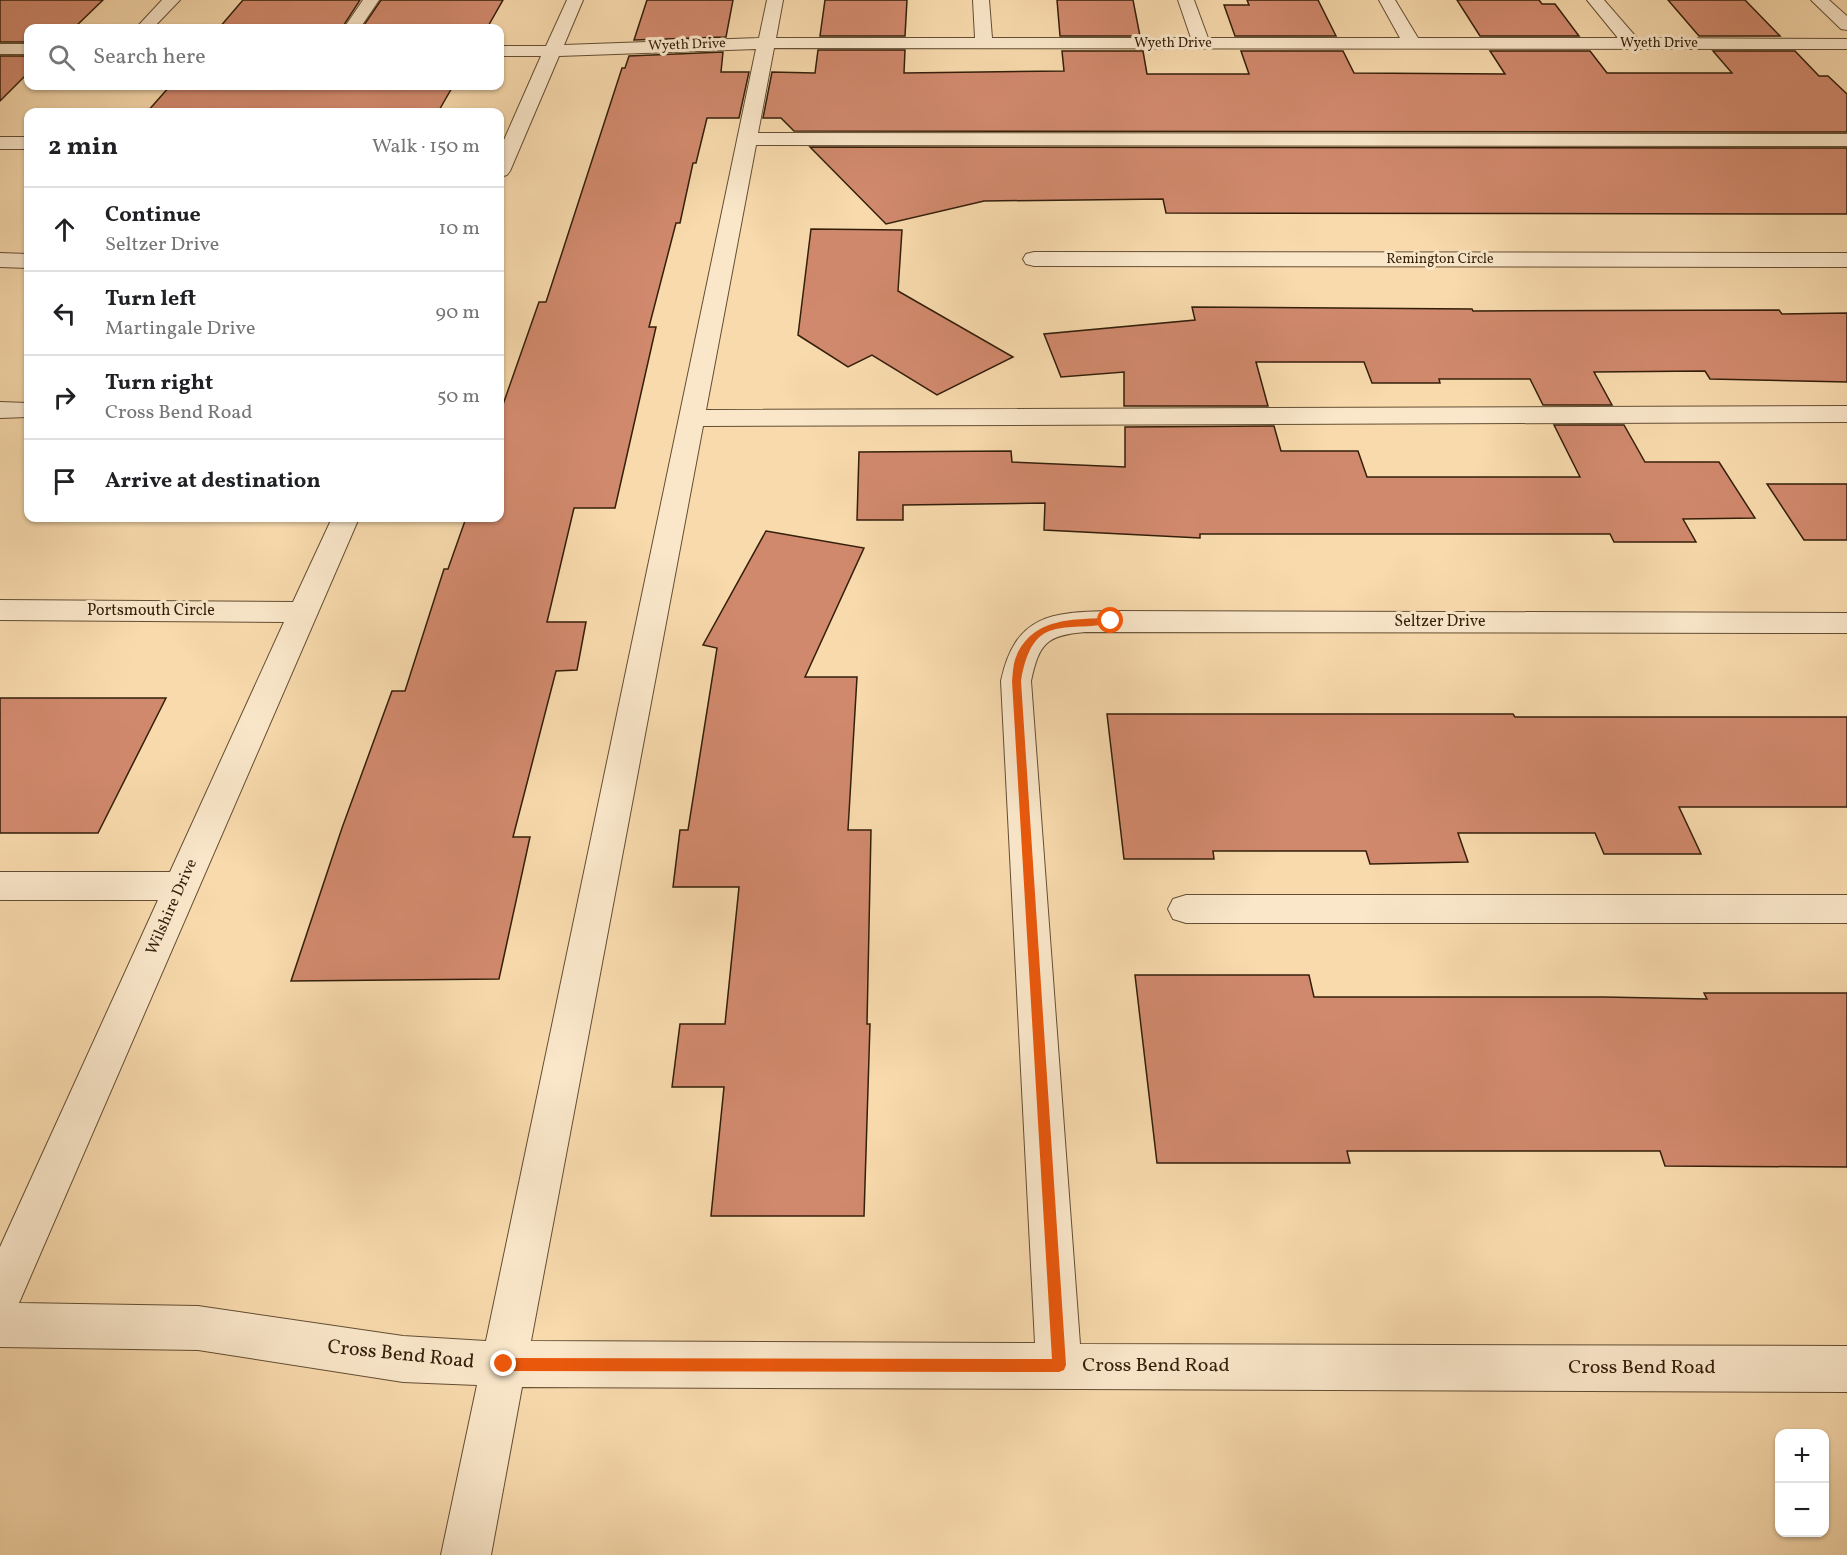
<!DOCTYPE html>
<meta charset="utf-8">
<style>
body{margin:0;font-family:Vollkorn,serif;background:#f6f6f6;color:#202124}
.controls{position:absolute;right:18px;bottom:18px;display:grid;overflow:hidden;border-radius:12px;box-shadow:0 2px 4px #0004}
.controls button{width:54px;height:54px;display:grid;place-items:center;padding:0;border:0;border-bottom:2px solid #e0e0e0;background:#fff;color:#202124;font:30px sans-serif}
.stop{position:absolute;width:18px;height:18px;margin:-14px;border:4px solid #ea580c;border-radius:50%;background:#fff}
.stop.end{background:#ea580c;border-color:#fff;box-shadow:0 2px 6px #0008}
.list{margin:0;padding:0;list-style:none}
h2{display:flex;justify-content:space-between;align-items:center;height:78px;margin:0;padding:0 24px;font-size:26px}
h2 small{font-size:20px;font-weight:400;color:#757577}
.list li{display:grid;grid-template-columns:39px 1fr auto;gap:18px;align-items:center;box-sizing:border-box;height:84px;padding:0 24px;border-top:2px solid #e0e0e0}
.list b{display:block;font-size:22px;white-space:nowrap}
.list p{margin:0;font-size:20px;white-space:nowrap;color:#757577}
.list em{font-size:20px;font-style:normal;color:#757577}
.icon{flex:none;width:33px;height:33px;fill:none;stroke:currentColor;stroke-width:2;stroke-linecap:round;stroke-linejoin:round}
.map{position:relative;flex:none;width:1847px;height:1555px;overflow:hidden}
.search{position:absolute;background:#fff;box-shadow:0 2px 4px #0004;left:24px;top:24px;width:480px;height:66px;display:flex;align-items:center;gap:15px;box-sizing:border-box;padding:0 21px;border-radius:12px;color:#757577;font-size:22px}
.panel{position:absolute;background:#fff;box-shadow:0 2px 4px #0004;left:24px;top:108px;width:480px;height:414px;border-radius:12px}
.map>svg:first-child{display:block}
.building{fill:#d1896d;stroke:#331f0a;stroke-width:1.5}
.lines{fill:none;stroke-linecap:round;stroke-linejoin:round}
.minor-casing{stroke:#644e33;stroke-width:2}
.minor{fill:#fae7ca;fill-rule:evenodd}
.route{fill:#ea580c}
.labels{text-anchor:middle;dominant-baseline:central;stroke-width:6;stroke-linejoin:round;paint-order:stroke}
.far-street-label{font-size:14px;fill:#331f0a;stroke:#fae7ca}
.street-label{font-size:16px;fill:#331f0a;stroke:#fae7ca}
.near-street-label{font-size:20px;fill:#331f0a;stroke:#fae7ca}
</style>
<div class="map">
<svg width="1847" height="1555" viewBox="0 0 1847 1555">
<rect width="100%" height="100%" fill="#f8daad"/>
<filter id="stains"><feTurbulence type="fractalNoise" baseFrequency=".00333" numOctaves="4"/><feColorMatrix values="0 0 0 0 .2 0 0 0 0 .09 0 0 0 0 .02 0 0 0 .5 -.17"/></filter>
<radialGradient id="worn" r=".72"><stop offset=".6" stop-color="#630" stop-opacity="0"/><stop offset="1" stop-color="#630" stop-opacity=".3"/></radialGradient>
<g class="building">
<path d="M0,0H103L74,28H28V42H0Z"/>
<path d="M243,0H360L342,28H219Z"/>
<path d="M381,0H503L487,28H362Z"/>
<path d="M647,0H733L726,37L634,40Z"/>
<path d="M825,0H907L905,36H820Z"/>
<path d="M1057,0H1133L1140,36H1060Z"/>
<path d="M1247,0H1318L1336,36H1235L1224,5H1249Z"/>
<path d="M1457,0H1539L1542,4H1555L1579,36H1480Z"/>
<path d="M1668,0H1745L1780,36H1699Z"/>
<path d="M818,50H905L904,73L1064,71L1062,51H1143L1147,74H1249L1241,51H1343L1354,73L1505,74L1490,51H1590L1607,73H1732L1713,51H1795L1819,76H1828L1847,94V132L794,131L781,118H763L772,72L815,73Z"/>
<path d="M723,52L721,72H749L739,118H707L696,163H693L680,223H676L649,327H656L615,508H574L547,622H586L577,670L556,671L513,837H530L499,979L291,981L342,828L392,691H405L444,569H448L466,518H500V413L539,302H546L622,68H625L629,56Z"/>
<path d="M0,56H28V73L0,101Z"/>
<path d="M170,86H453L438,112H147Z"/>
<path d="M810,147L1847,148V214L1166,213L1163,199L984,201L886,224Z"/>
<path d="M811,229L902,230L898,291L1013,357L937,395L872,355L848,367L798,335Z"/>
<path d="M1192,307L1472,309L1473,311L1779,310L1782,314L1847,313V382L1710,379L1705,371L1594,372L1612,405H1543L1530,379H1439L1440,383H1372L1364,362H1256L1268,406H1124V372L1061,377L1044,334L1195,320Z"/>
<path d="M1554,425H1624L1645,462H1719L1755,518L1683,519L1696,542H1614L1610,534H1200V538L1044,530L1045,503L903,505V520H857L859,452L1011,451L1012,462L1125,467V427L1274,426L1281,451H1358L1367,477H1580Z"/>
<path d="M1767,484H1847V540H1804Z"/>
<path d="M766,531L864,548L805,677H857L848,830H871L867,1024H870L864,1216H711L724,1087H672L680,1024H725L739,887H673L680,830H688L717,648L703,645Z"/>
<path d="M0,698H166L98,833H0Z"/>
<path d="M1107,714H1513L1515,717H1847V807H1679L1701,854H1604L1595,833H1458L1468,862L1370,864L1366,851H1213L1214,859H1124Z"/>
<path d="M1135,975H1309L1314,997H1604L1707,999L1704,993H1847V1167L1665,1166L1660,1151H1347L1350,1163H1157Z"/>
</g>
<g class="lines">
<defs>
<g id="minor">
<path d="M162,0H180L153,28H136Z"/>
<path d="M363,0H379L360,28H344Z"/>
<path d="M567,0H583L564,45L759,38L767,0H783L776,38H975L973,0H989L992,38H1191L1178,0H1194L1208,38H1400L1379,0H1395L1418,38H1618L1587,0H1604L1637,38L1847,39V49L774,48L758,133L1847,134V146L756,145L706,410L1847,406V422L703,426L531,1341L1035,1343L1001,681C1015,615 1051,612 1111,611L1847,613V633L1085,632C1046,635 1039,644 1031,681L1080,1344L1847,1346V1392L522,1387L491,1555H441L477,1385L403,1382L198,1350L0,1347V1247L158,900H0V872H170L284,622L0,620V600L293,602L332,518H359L19,1303L198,1306L403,1336L486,1341L756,49L559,56L510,171L507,175L500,177V149L541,56H500V46H546Z"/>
<path d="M1811,0H1829L1847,16V30L1841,29Z"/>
<rect x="0" y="44" width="28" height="10"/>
<rect x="0" y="137" width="28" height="12"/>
<path d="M1034,252L1847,253V267L1034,266L1026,264L1023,259L1026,254Z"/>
<path d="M0,253L28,254V268L0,267Z"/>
<path d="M0,402L28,403V417L0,418Z"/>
<path d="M1186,895H1847V923H1186L1173,919L1168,909L1173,899Z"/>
</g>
</defs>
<use href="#minor" class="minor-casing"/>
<use href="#minor" class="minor"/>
</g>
<path class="route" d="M1111,618L1114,619V623C1063,633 1033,612 1021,681L1066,1365L1064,1370L1059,1372L504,1371L499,1369L497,1364L499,1360L504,1358L1052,1359L1012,681C1013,673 1013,664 1016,657C1032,617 1075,619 1111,618Z"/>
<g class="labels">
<g class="far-street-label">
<text x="1173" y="43">Wyeth Drive</text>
<text x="1659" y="43">Wyeth Drive</text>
<text transform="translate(687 45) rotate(-2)">Wyeth Drive</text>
<text x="1440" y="259">Remington Circle</text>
</g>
<g class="street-label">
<text x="151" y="611">Portsmouth Circle</text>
<text x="1440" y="622">Seltzer Drive</text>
<text transform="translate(172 907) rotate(-66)">Wilshire Drive</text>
</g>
<g class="near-street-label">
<text transform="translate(401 1355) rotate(6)">Cross Bend Road</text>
<text x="1156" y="1366">Cross Bend Road</text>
<text x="1642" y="1368">Cross Bend Road</text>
</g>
</g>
<rect width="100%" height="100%" filter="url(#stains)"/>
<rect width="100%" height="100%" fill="url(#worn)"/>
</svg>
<div class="controls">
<button>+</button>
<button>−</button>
</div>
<div class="stop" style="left:1111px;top:621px"></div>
<div class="stop end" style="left:504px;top:1364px"></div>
<div class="search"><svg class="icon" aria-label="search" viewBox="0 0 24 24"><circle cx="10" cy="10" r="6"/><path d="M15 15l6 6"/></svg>Search here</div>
<section class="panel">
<h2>2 min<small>Walk · 150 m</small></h2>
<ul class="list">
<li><svg class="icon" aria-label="ahead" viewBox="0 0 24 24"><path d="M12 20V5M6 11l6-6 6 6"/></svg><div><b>Continue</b><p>Seltzer Drive</p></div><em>10 m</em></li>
<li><svg class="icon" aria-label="left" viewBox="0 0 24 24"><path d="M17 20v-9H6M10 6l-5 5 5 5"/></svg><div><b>Turn left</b><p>Martingale Drive</p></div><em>90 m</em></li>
<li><svg class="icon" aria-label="right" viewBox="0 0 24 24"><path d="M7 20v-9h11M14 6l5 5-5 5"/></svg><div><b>Turn right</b><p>Cross Bend Road</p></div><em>50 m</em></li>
<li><svg class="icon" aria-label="arrive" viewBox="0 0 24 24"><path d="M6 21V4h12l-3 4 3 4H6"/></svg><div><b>Arrive at destination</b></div></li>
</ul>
</section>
</div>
